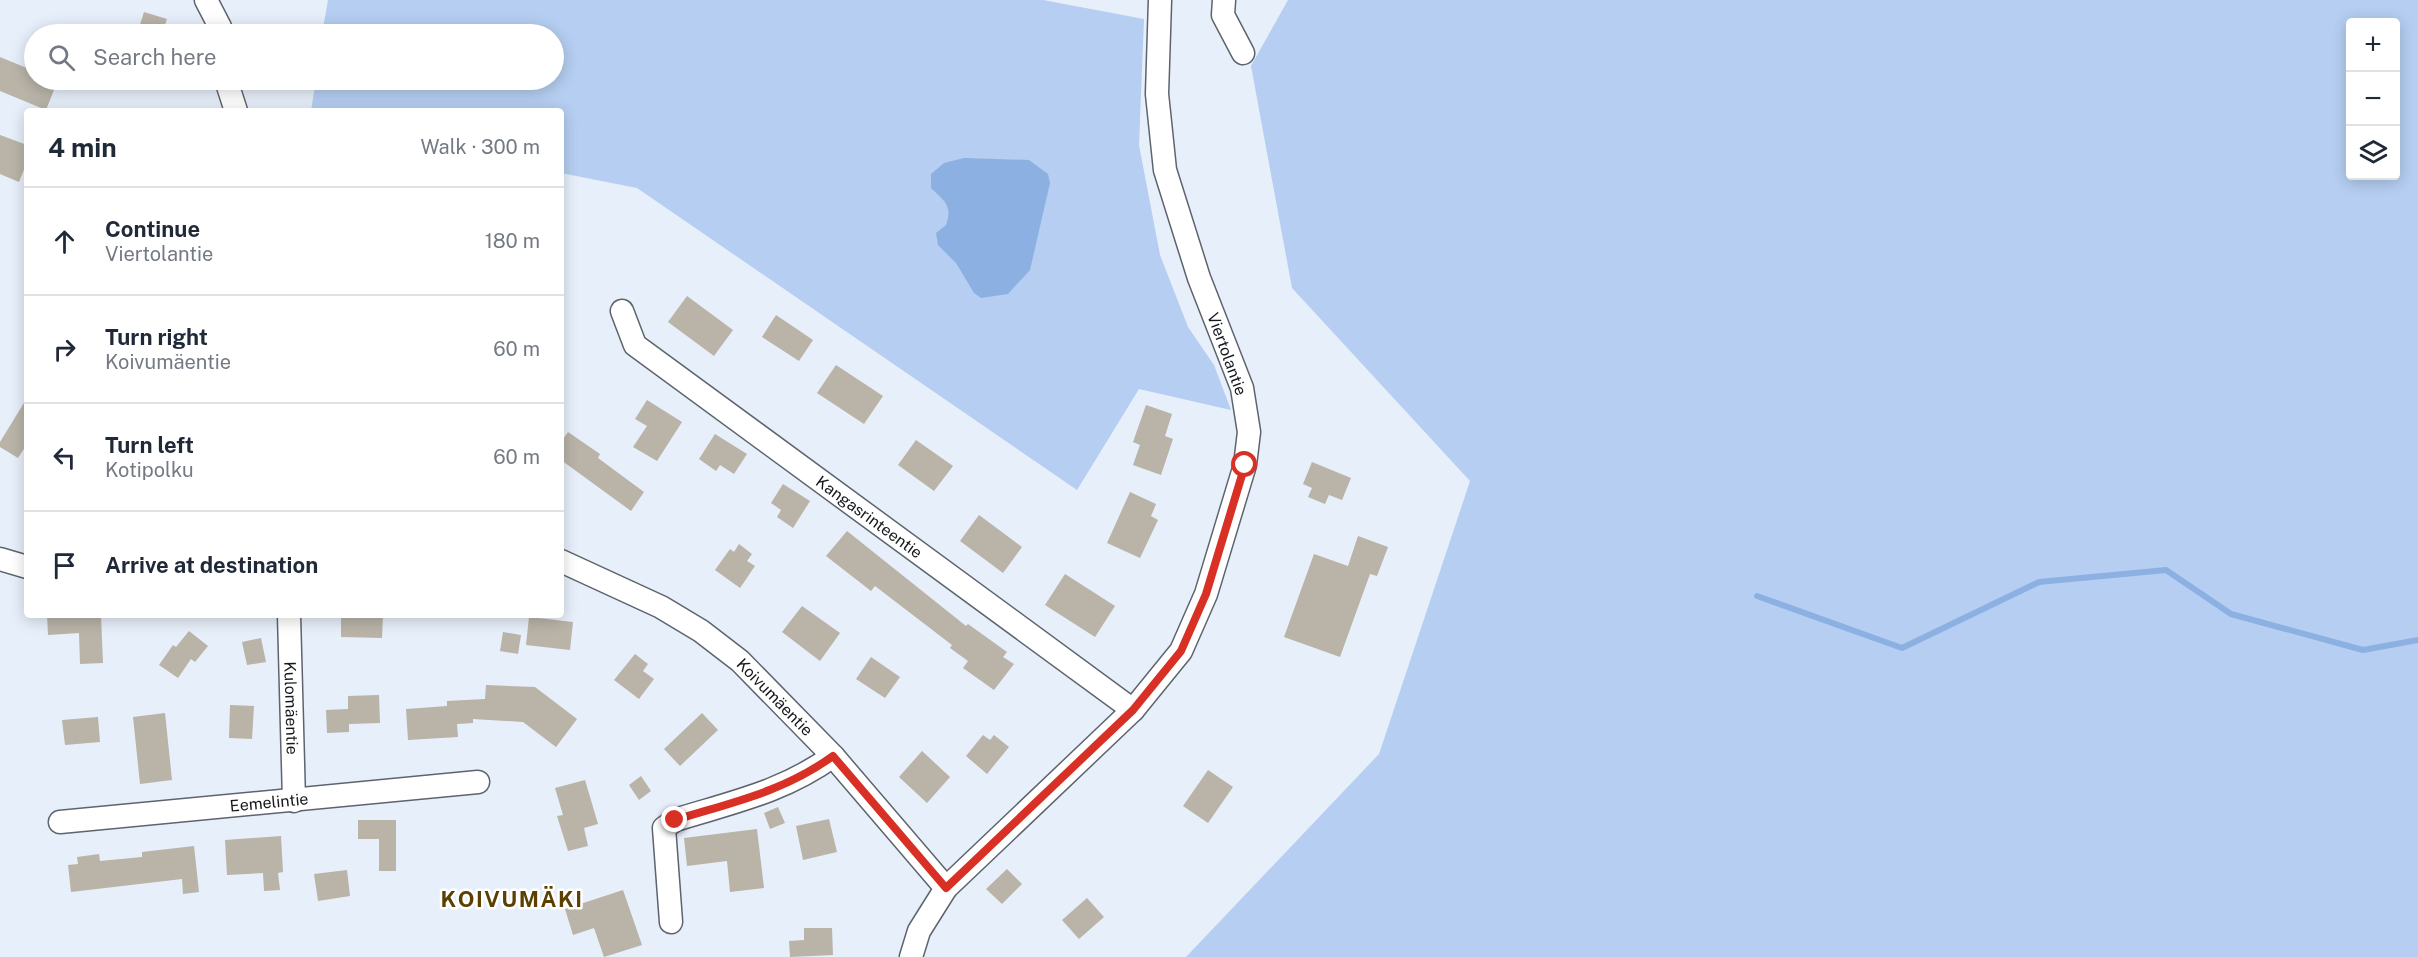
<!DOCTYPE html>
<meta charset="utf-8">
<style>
body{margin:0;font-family:"Public Sans",sans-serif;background:#f6f6f7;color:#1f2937}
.controls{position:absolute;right:18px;top:18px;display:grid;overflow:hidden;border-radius:6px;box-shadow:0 3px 15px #0003}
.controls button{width:54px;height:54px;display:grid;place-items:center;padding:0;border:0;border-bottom:2px solid #e0e1e3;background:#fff;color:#1f2937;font:30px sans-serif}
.stop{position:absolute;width:18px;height:18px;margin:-14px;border:4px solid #d93025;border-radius:50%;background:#fff}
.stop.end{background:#d93025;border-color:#fff;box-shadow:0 2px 6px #0008}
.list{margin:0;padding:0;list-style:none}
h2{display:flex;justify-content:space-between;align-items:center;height:78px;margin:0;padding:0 24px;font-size:26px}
h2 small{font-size:20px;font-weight:400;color:#747a83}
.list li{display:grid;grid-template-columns:39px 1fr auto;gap:18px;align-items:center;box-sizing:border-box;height:108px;padding:0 24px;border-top:2px solid #e0e1e3}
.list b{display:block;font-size:22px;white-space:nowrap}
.list p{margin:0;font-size:20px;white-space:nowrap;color:#747a83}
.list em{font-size:20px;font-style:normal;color:#747a83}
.icon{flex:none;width:33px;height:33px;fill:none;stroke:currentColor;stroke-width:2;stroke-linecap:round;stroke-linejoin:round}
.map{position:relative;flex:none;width:2418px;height:957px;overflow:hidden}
.search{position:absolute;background:#fff;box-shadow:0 3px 15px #0003;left:24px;top:24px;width:540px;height:66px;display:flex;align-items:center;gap:15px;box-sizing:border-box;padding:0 21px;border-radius:33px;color:#747a83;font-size:22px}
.panel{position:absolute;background:#fff;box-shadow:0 3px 15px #0003;left:24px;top:108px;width:540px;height:510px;border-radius:6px}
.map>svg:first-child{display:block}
.green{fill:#b5cef1;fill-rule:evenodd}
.water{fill:#8db0e2}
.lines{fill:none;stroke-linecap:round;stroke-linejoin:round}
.stream{stroke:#8db0e2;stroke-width:6}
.building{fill:#b9b3a8}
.minor-casing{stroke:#5d646d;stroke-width:25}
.minor{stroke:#fff;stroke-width:22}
.route{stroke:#d93025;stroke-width:8}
.labels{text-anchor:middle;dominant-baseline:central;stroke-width:5;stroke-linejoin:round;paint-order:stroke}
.street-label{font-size:16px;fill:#15181c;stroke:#fff}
.district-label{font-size:22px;font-weight:bold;letter-spacing:1.5px;fill:#5b4001;stroke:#fff}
</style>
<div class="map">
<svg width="2418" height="957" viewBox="0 0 2418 957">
<rect width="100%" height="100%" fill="#e7effa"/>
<g class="green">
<path d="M328,0H1043L1144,19L1139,145L1160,255L1188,327L1214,365L1231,410L1139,389L1077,490L637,188L561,173V111H311L316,80H554V34H322Z"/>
<path d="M1288,0H2418V957H1186L1379,754L1470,481L1292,288L1251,66ZM2350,22H2396V176H2350Z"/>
</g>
<path class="water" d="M964,158L1029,160L1048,174L1050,183L1030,270L1008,294L981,298L974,293L956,263L938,245L936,233L946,225C953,205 944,201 931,188V174L944,163Z"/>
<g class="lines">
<path class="stream" d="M1757,596L1902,648L2039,582L2166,570L2231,614L2363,650L2418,640"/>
</g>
<g class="building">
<path d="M144,12L167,19L162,34H137Z"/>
<path d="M0,57L34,71V80H58L46,110L0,91Z"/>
<path d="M0,135L27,145V162L19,182L0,174Z"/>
<path d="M687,296L733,330L714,356L668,322Z"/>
<path d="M776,315L813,340L799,361L762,337Z"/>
<path d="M836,365L883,396L864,424L817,393Z"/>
<path d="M27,398V444L18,458L0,447V442Z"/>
<path d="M647,400L682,422L657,461L633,447L647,426L635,419Z"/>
<path d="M1146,405L1172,414L1165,436L1173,439L1161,475L1133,465L1140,445L1133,442Z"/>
<path d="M568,432L600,454L598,458L644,492L631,511L561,460V442Z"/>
<path d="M715,434L747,454L734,474L720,465L716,471L699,459Z"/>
<path d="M916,440L953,466L934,491L898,465Z"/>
<path d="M1312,462L1351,478L1342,500L1329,495L1325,504L1308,497L1312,488L1303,484Z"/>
<path d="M783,484L810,501L793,528L777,517L781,510L771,503Z"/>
<path d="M1130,492L1156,504L1151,516L1158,520L1140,558L1107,543Z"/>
<path d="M979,515L1022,547L1003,573L960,541Z"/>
<path d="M847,531L966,626L968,624L1007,652L1003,657L1014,664L994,690L963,668L968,661L950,648L952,645L875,586L871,591L826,556Z"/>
<path d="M1358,536L1388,547L1377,576L1370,574L1340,657L1284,637L1314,554L1348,566Z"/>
<path d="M739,544L752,554L747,561L755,566L740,588L715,570L730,549L734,552Z"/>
<path d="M1065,574L1115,606L1095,637L1045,605Z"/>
<path d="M802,606L840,633L820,661L782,632Z"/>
<path d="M47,615H101L103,663L80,664L79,633L48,635Z"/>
<path d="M341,615H383L382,638L341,637Z"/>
<path d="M529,617L573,622L570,650L526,645Z"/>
<path d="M189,631L208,646L195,662L191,659L178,678L159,665L173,645L176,647Z"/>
<path d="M503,632L521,635L518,654L500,651Z"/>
<path d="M261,638L266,662L247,665L242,642Z"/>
<path d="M635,654L648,664L643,671L654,679L639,699L614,680Z"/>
<path d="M871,657L900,677L885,698L856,679Z"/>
<path d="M486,685L535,687L577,719L556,747L523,722L473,719V723L457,724L458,737L408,740L406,709L447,706V701L485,699Z"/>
<path d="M379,695L380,723L349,724V732L327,733L326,710L348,709V696Z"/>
<path d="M230,705L254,706L252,739L229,738Z"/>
<path d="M165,713L172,780L140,784L133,717Z"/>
<path d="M702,713L718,730L680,766L664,749Z"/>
<path d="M98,717L100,742L65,745L62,720Z"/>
<path d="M983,735L990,740L994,735L1009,747L987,774L966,756Z"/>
<path d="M922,751L950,777L927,803L899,777Z"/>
<path d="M1208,770L1233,787L1208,823L1183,806Z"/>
<path d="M641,776L651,791L639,800L629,785Z"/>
<path d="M585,780L598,824L584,828L588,846L568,851L557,816L563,815L555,788Z"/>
<path d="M778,807L785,823L770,829L764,813Z"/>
<path d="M829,819L837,852L803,860L796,826Z"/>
<path d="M358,820H396V871H379V839H358Z"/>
<path d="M757,829L764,888L730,892L727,861L687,866L684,838Z"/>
<path d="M281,836L283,872L278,873L280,890L264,891L263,873L227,875L225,840Z"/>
<path d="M194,846L199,892L183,894L182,879L71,892L68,865L78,864L77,857L99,854L100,861L142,857V852Z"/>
<path d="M1007,869L1022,884L1002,904L986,889Z"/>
<path d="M347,870L350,896L318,901L314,874Z"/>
<path d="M623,890L642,945L604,957L594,928L573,935L565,909Z"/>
<path d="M1087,898L1104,917L1079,939L1062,920Z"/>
<path d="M804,928H832L833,955L790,957L789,941L804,940Z"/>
</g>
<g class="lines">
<defs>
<g id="minor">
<path d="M206,0L220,27L221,34"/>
<path d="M1224,0L1223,15L1243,53"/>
<path d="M226,80L236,111"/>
<path id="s1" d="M622,311L635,345L1133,710"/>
<path d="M0,559L27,567"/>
<path id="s2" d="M561,561L661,607L701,631L740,661L833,756L946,888"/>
<path id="s3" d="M289,615L294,801"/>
<path id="s4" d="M60,822L478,782"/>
<path d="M671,922L664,828L675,820C733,802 783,792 833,756"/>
<path d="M911,957L919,931L946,888L1133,710L1181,651L1206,594L1245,465L1249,432L1242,388L1199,278L1165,170L1157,94L1160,0"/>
</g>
</defs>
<use href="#minor" class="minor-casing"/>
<use href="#minor" class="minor"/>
</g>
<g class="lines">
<path class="route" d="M675,820C733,802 783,792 833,756L946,888L1133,710L1181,651L1206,594L1245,465"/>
</g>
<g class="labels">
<g class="street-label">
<text transform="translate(1227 354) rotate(70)">Viertolantie</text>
<text stroke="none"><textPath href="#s1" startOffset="327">Kangasrinteentie</textPath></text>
<text stroke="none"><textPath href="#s2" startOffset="256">Koivumäentie</textPath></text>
<text stroke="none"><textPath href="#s3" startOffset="93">Kulomäentie</textPath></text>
<text stroke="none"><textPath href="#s4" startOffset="210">Eemelintie</textPath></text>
</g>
<g class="district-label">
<text x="512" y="899">KOIVUMÄKI</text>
</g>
</g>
</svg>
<div class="controls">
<button>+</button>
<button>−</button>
<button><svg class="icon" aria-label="layers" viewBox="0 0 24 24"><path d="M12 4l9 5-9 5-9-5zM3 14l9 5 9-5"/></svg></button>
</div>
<div class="stop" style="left:1245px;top:465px"></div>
<div class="stop end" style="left:675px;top:820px"></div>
<div class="search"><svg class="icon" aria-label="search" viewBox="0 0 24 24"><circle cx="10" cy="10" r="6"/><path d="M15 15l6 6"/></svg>Search here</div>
<section class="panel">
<h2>4 min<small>Walk · 300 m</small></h2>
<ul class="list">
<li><svg class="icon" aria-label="ahead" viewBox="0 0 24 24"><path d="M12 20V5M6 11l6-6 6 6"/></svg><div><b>Continue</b><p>Viertolantie</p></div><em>180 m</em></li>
<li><svg class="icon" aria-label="right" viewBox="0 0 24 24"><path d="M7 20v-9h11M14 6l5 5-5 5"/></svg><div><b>Turn right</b><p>Koivumäentie</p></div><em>60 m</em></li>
<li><svg class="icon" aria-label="left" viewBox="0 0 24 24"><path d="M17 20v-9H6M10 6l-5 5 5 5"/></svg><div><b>Turn left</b><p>Kotipolku</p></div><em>60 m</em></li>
<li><svg class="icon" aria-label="arrive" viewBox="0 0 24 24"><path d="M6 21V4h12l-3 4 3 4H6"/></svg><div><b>Arrive at destination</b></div></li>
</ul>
</section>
</div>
